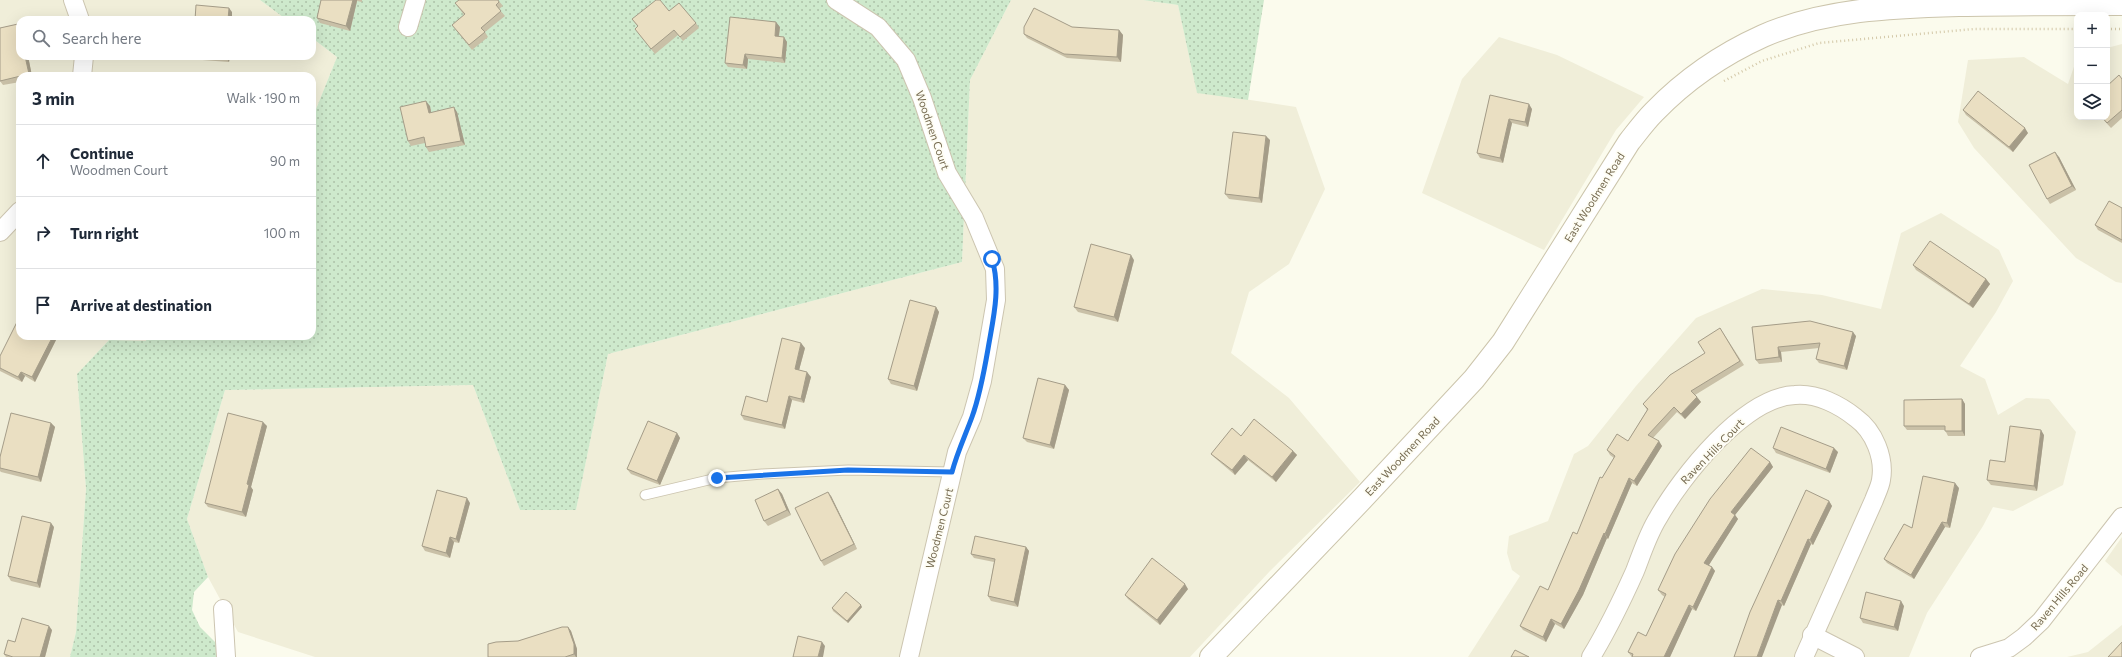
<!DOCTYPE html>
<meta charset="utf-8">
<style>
body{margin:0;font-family:Commissioner,sans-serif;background:#f6f6f7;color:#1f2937}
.controls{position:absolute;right:12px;top:12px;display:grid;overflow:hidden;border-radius:8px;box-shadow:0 4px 16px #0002}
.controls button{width:36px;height:36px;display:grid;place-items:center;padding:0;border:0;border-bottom:1px solid #e0e1e3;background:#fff;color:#1f2937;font:20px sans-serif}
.stop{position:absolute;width:12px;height:12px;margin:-9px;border:3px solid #1a73e8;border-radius:50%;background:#fff}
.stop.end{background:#1a73e8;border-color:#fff;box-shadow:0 1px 4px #0008}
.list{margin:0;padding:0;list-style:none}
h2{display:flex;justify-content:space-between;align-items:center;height:52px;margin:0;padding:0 16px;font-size:17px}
h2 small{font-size:13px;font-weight:400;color:#747a83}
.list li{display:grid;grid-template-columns:26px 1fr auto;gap:12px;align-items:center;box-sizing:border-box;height:72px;padding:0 16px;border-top:1px solid #e0e1e3}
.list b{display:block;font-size:15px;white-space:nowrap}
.list p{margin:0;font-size:13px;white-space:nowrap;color:#747a83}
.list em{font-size:13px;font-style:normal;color:#747a83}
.icon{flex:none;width:22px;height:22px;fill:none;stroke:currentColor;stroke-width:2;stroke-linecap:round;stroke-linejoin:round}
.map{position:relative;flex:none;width:2122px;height:657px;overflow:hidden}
.search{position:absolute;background:#fff;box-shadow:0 4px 16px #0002;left:16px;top:16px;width:300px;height:44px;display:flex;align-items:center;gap:10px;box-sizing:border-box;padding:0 14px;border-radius:12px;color:#747a83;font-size:15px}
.panel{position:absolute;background:#fff;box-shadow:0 4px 16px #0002;left:16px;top:72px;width:300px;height:268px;border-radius:12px}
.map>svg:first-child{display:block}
.residential{fill:#f0eed9}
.grass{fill:url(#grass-dots)}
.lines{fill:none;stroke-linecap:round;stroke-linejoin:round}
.service-casing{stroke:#ccc5b0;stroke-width:11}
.minor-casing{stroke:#ccc5b0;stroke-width:20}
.secondary-casing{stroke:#ccc5ac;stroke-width:24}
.path{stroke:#d4c9a9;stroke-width:2.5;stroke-dasharray:1 3;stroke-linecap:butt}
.service{stroke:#fff;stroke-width:9}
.minor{stroke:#fff;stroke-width:18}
.secondary{stroke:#fff;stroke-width:22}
.wall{fill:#c9c0a7}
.shaded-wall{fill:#a49c88}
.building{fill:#eadfc2;stroke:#a49c88}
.route{stroke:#1a73e8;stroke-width:5}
.labels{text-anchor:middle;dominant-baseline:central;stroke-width:3.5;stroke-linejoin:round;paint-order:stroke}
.street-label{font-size:11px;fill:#766b51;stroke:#fefdf4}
</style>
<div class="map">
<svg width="2122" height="657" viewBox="0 0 2122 657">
<defs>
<pattern id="grass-dots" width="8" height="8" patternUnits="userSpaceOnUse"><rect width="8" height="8" fill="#cee9cc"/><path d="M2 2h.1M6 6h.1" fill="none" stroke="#acc1a8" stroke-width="1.8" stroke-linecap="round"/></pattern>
</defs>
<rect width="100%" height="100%" fill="#fbfbed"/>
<g class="residential">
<path d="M0,0H260L287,20H20V56H312V38L337,57L312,119V76H20V336H147L146,341L109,340L77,374L86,489L76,632L70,657H0Z"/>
<path d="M1011,0H1143L1178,5L1197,92L1296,107L1325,189L1289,264L1249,292L1231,353L1289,398L1360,482L1270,571L1190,657H315L238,632L208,577L187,519L225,390L473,385L520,510H576L608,354L962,262L970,80Z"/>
<path d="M1499,37L1557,55L1644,97L1616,130L1544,250L1422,193L1462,79Z"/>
<path d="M2122,44V283L2116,282L2076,258L1974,148L1958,122L1968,60L2024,57L2068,84L2077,58V117H2107V48Z"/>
<path d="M1941,213L1999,250L2013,281L1996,312L1960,366L1985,379L1998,415L2026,398L2049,399L2076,432L2063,485L2013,511L1993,507L1983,526L1927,613L1909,657H1468L1520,576L1512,570L1507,553L1509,536L1548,521L1574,454L1588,446L1636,386L1696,318L1762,289L1822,295L1881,309L1901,233Z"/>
<path d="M2122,537V576L2105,561Z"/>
<path d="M2122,625V657H2067L2088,652Z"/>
</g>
<g class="grass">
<path d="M260,0H1011L970,80L962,262L608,354L576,510H520L473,385L225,390L187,519L208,577L194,592L192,610L200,627L216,643L217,657H70L76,632L86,489L77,374L109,340L146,341L147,336H312V119L337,57L312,38V20H287Z"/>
<path d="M1143,0H1264L1248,100L1197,93L1178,5Z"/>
</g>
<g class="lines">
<defs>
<path id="service" d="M645,495L717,478L762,474L848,470L952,472"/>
<g id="minor">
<path d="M73,0L80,20"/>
<path d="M836,0L878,27L906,60L922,98L947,173L974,218L995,269L996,300L982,381L972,417L957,452L909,657"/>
<path d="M408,27L416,0"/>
<path d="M82,76L84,56"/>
<path d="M0,232L20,211"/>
<path d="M223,609L226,657"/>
<path d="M1812,635L1855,657"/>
<path d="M1591,657C1608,629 1622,600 1635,571C1642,553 1648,534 1658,518C1682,476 1744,397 1795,395C1817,393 1840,405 1856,418C1874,431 1885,458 1881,480C1880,487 1876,494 1874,500L1804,657"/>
<path d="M1980,657L2009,648L2024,637L2041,621L2122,517"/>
</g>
<path id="secondary" d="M1211,657L1364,497L1474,379L1503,342L1629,142C1637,132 1645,121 1654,112C1684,81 1723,54 1763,36C1825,9 1892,7 1959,5C2013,4 2068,4 2122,4"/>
</defs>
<use href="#service" class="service-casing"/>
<use href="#minor" class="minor-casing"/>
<use href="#secondary" class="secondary-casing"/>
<g class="path">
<path d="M2107,29H2122"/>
<path d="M1724,81L1762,61L1819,43L1974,29H2077"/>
</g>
<use href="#service" class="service"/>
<use href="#minor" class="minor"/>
<use href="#secondary" class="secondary"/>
</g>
<g class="wall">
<path d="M321,0H362V2L357,1L350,31L320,23L317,18Z"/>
<path d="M498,0L503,6L499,9L505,16L485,32L488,37L472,50L452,25L464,15L455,3Z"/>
<path d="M669,11L696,23L699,28L683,41L678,35L655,54L635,29L638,27L632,19Z"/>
<path d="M18,24L20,26V56H28L32,76H20V82L3,85L0,81V28Z"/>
<path d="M780,27L779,37L787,42L785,63L748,59L747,69L728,67L725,63Z"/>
<path d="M1119,30L1123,35L1121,62L1067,58L1027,38L1024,34Z"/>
<path d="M187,56H230L229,62L189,59Z"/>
<path d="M2122,79V118L2111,128L2101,117H2107Z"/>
<path d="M1490,95L1532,109L1528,127L1512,123L1503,163L1480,158L1477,153Z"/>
<path d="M430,106L431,113L457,112L465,145L429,152L426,147L425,143L411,146L408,141Z"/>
<path d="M1963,110L2028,133L2013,152L1966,115Z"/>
<path d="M1270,140L1262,203L1229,199L1225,194Z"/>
<path d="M2059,157L2076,190L2050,204L2047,199Z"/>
<path d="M2122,208V243L2098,230L2095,225Z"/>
<path d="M1134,260L1118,322L1078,312L1074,307Z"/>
<path d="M1913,265L1986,279L1990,284L1973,308L1916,270Z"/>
<path d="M936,307L939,312L917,391L891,384L888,379Z"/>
<path d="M1752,327L1856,336L1847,370L1819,363L1816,359L1819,348L1781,352L1782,362L1759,364L1756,360Z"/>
<path d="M1720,328L1744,365L1695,395L1701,402L1685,419L1677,412L1653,438L1662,446L1637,486L1632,483L1608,539L1607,538L1583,595L1564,629L1555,624L1546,642L1523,630L1520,626L1548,590L1577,534L1602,478L1614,458L1610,455L1607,450L1628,441L1647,410L1643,404L1705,353Z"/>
<path d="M56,340L35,382L25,376L22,382L0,371V356Z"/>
<path d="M805,348L799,370L811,377L804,403L792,400L785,429L744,420L741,415L767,402Z"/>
<path d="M1065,385L1069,390L1054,449L1027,442L1023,438Z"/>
<path d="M1962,399L1965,404V436H1948L1945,430H1907L1904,426Z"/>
<path d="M51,423L55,427L41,482L1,472L0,471V457Z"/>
<path d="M267,426L251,487L253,490L246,517L208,507L205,503Z"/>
<path d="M677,433L680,438L660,485L631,474L627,469Z"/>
<path d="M2044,435L2037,491L1991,485L1987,480L2005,462Z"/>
<path d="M1241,436L1293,451L1297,455L1276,482L1248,460L1235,475L1215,458L1211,454Z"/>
<path d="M1773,448L1838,452L1830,473L1776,453Z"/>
<path d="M1770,462L1773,467L1735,515L1738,519L1709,565L1712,567L1715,571L1696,611L1692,609L1670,657H1632L1628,652L1646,636L1665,597L1662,595L1658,590Z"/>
<path d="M1959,488L1950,528L1945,527L1914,579L1887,563L1884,559L1912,528Z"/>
<path d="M778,489L782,494L791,515L768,526L764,521Z"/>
<path d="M831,496L857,549L824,566L821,561Z"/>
<path d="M1829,501L1832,506L1813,545L1811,544L1784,606L1782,605L1734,657Z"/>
<path d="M470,503L459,543L454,542L450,558L425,551L422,546Z"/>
<path d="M54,527L40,588L11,581L8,576Z"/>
<path d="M1026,547L1029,551L1018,607L991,601L988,596L994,562L974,558L971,554Z"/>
<path d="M1188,589L1160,625L1128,599L1125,595Z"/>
<path d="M1904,606L1898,631L1863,623L1860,618Z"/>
<path d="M862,607L848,623L833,611L832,608Z"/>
<path d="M568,627L571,631L577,649V657H488L518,641Z"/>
<path d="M52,630L45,657H6L4,654L15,642Z"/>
</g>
<g class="shaded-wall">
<path d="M353,0H357V1L350,31L346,26Z"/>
<path d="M229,8L232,12V20H228Z"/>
<path d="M776,22L780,27L778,41L775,36Z"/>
<path d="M1119,30L1123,35L1121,62L1117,57Z"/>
<path d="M784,37L787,42L785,63L782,58Z"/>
<path d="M745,54L748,59L747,69L743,65Z"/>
<path d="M25,56H28L32,76H31L29,74Z"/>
<path d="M226,56H230L229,62L226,57Z"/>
<path d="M426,101L430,106L432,118L429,113Z"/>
<path d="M1529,104L1532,109L1528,127L1525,122Z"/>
<path d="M454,107L457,112L465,145L461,141Z"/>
<path d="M1509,119L1512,123L1503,163L1500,158Z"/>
<path d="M2025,128L2028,133L2013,152L2009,147Z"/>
<path d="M1266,136L1270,140L1262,203L1259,198Z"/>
<path d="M2055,152L2059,157L2076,190L2072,186Z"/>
<path d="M1131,255L1134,260L1118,322L1114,317Z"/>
<path d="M1986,279L1990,284L1973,308L1969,304Z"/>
<path d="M936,307L939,312L917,391L914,386Z"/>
<path d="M1853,332L1856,336L1847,370L1844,366Z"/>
<path d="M53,336H54L56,340L35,382L32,377Z"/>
<path d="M801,343L805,348L798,374L795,369Z"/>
<path d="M1778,347L1781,352L1782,362L1779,357Z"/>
<path d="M21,372L25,376L22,382L18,377Z"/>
<path d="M807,372L811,377L804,403L801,399Z"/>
<path d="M1065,385L1069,390L1054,449L1050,445Z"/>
<path d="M789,396L792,400L785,429L782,425Z"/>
<path d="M1697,397L1701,402L1685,419L1681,414Z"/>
<path d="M1962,399L1965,404V436L1962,431Z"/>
<path d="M263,422L267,426L251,487L253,490L246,517L242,512L247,484Z"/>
<path d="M51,423L55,427L41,482L38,477Z"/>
<path d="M2041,430L2044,435L2037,491L2034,486Z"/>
<path d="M677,433L680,438L660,485L657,481Z"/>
<path d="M1659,441L1662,446L1637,486L1634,481Z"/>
<path d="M1834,448L1838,452L1830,473L1826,469Z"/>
<path d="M1293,451L1297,455L1276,482L1272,477Z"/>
<path d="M1244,455L1248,460L1235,475L1232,470Z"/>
<path d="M1770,462L1773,467L1735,515L1738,519L1707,568L1704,563L1731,512Z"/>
<path d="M1629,478L1632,483L1608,539L1605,534Z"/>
<path d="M1955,483L1959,488L1950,528L1947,523Z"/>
<path d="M778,489L782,494L791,515L787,510Z"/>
<path d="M828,492L831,496L857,549L854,544Z"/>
<path d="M467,498L470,503L459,543L456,539Z"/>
<path d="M1829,501L1832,506L1813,545L1810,540Z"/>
<path d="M1942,522L1945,527L1914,579L1911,575Z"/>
<path d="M51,523L54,527L40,588L37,583Z"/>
<path d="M1604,533L1607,538L1583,595L1564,629L1561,624Z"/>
<path d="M450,537L454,542L450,558L446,553Z"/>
<path d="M1808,539L1811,544L1784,606L1781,601Z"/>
<path d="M1026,547L1029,551L1018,607L1014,602Z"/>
<path d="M1712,567L1715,571L1696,611L1693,607Z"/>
<path d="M1185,584L1188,589L1160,625L1157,620Z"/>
<path d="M1778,600L1782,605L1762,657H1757Z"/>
<path d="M1901,601L1904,606L1898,631L1894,627Z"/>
<path d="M861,605L862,607L848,623L847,621Z"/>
<path d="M1689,605L1692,609L1670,657H1664Z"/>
<path d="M1551,619L1555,624L1546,642L1543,637Z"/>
<path d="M49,626L52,630L45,657H40Z"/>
<path d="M568,627L571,631L577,649V657H576L574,654Z"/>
<path d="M822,642L825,646L823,657H818Z"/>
</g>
<g class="building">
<path d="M321,0H353L346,26L317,18Z"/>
<path d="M459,0H498L499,2L496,5L501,11L481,28L485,32L469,45L452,25L465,14L455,3Z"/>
<path d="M656,0H660L669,11L679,3L696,23L680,37L674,30L651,49L635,29L638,26L632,19Z"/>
<path d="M196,5L229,8L228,20H195Z"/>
<path d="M1034,8L1072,27L1119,30L1117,57L1064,54L1024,34V27Z"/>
<path d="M730,17L776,22L775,36L784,37L782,58L745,54L743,65L725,63Z"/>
<path d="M18,24L20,31V56H25L29,74L0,81V28Z"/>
<path d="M212,56H226V57Z"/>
<path d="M2119,75L2122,79V110L2107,123L2102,117H2107V86Z"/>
<path d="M1978,91L2025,128L2009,147L1963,110Z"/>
<path d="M1490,95L1529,104L1525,122L1509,119L1500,158L1477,153Z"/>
<path d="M426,101L429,113L454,107L461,141L426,147L424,137L408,141L400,107Z"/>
<path d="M1233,132L1266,136L1259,198L1225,194Z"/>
<path d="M2055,152L2072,186L2047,199L2029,165Z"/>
<path d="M2109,201L2122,208V240L2095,225Z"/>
<path d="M1930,241L1986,279L1969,304L1913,265Z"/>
<path d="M1091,244L1131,255L1114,317L1074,307Z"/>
<path d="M910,300L936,307L914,386L888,379Z"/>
<path d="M19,318H20V336H53L32,377L21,372L18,377L0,368V356Z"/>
<path d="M1810,321L1853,332L1844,366L1816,359L1820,343L1778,347L1779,357L1756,360L1752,327Z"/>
<path d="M1720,328L1740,361L1691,391L1697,397L1681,414L1674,407L1648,435L1659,441L1634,481L1629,478L1605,534L1604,533L1579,590L1561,624L1551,619L1543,637L1520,626L1540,586L1548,590L1573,532L1577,534L1600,477L1602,478L1615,456L1607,450L1617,434L1628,441L1648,409L1643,404L1670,375L1705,353L1698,342Z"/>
<path d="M782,338L801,343L795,369L807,372L801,399L789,396L782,425L741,415L746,396L767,402Z"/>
<path d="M1038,378L1065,385L1050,445L1023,438Z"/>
<path d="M1962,399V431H1945V426H1904V400Z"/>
<path d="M11,413L51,423L38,477L0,468V457Z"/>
<path d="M228,413L263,422L247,484L249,485L242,512L205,503Z"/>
<path d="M1254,419L1293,451L1272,477L1244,455L1232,470L1211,454L1232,428L1241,436Z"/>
<path d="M648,421L677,433L657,481L627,469Z"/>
<path d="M2010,426L2041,430L2034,486L1987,480L1990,460L2005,462Z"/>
<path d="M1781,427L1834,448L1826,469L1773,448Z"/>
<path d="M1751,448L1770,462L1731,512L1735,515L1704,563L1712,567L1693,607L1689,605L1664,657H1632L1633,654L1628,652L1638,632L1646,636L1666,594L1658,590L1675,554L1710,499Z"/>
<path d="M1923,476L1955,483L1947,523L1942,522L1911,575L1884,559L1904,524L1912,528Z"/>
<path d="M778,489L787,510L764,521L755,500Z"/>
<path d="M437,490L467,498L456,539L450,537L446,553L422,546Z"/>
<path d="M1806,490L1829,501L1810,540L1808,539L1781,601L1778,600L1757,657H1734L1750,612Z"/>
<path d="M828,492L854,544L821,561L795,508Z"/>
<path d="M22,516L51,523L37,583L8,576Z"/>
<path d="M975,536L1026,547L1014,602L988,596L995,559L971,554Z"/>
<path d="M1152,558L1185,584L1157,620L1125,595Z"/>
<path d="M846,592L861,605L847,621L832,608Z"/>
<path d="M1866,592L1901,601L1894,627L1860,618Z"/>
<path d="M22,618L49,626L40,657H13L4,654L8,640L15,642Z"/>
<path d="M562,627H568L574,644V654L565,657H488V644L496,642L518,641Z"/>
<path d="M798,636L822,642L818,657H793Z"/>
<path d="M2122,642V657H2108Z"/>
<path d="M1515,650L1529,657H1511Z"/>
</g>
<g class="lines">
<path class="route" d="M717,478L848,470L952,472C957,453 965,436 972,417C980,395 984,372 988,349C993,319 1001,289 992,259"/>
</g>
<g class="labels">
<g class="street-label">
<text transform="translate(933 130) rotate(71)">Woodmen Court</text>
<text transform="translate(1594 197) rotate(-58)">East Woodmen Road</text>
<text transform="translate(1712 451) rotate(-46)">Raven Hills Court</text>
<text transform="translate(1402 456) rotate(-47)">East Woodmen Road</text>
<text transform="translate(939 528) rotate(-76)">Woodmen Court</text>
<text transform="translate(2059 597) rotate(-50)">Raven Hills Road</text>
</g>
</g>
</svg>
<div class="controls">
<button>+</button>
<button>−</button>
<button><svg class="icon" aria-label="layers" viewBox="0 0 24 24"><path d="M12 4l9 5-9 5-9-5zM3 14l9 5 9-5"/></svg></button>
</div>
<div class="stop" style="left:992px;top:259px"></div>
<div class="stop end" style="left:717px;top:478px"></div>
<div class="search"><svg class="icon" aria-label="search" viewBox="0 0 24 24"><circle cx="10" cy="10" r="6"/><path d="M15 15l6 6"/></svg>Search here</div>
<section class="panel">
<h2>3 min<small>Walk · 190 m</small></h2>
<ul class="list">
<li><svg class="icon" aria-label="ahead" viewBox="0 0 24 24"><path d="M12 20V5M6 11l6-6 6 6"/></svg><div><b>Continue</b><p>Woodmen Court</p></div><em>90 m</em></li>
<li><svg class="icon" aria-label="right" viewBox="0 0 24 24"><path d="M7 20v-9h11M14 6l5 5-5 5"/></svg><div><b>Turn right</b></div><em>100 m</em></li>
<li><svg class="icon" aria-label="arrive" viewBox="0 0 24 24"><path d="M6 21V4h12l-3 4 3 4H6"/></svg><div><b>Arrive at destination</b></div></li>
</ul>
</section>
</div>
